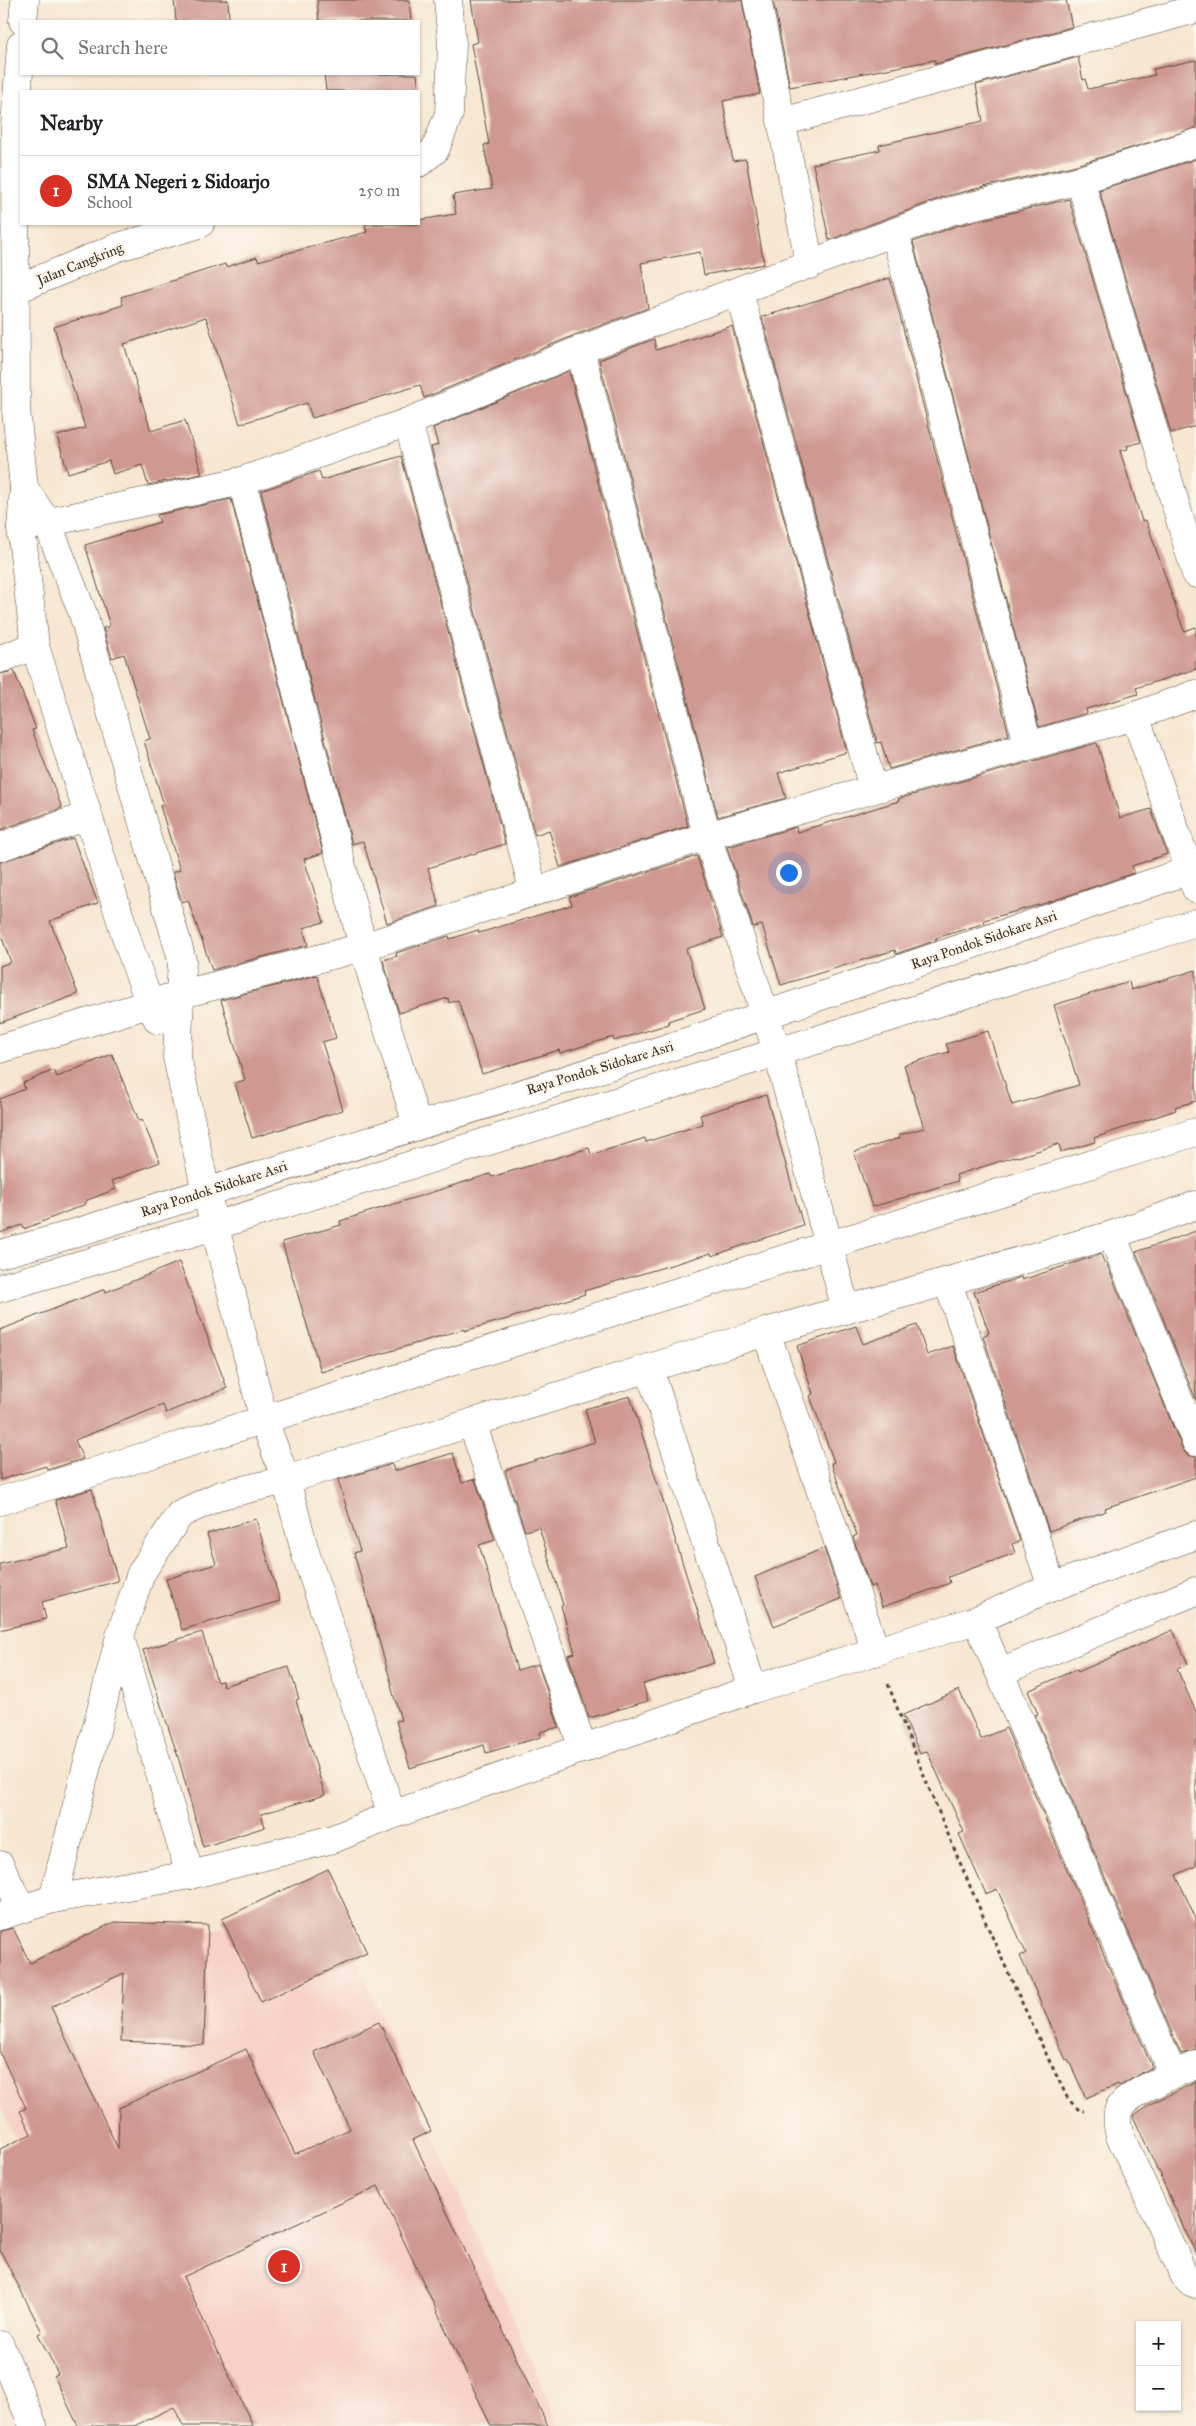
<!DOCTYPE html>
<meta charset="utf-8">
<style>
body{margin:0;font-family:"IM FELL Great Primer",serif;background:#f6f6f6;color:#202124}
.controls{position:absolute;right:15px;bottom:15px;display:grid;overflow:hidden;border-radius:0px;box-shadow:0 1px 4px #0004}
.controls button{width:45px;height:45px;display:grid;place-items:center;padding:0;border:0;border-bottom:1px solid #e0e0e0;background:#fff;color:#202124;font:25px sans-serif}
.you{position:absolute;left:788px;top:872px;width:18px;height:18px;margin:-12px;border:4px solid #fff;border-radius:50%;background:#1a73e8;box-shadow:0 0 0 8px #1a73e833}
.badge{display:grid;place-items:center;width:32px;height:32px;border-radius:50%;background:#d93025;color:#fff;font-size:16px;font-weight:700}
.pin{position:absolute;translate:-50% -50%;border:2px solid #fff;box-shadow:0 1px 5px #0006}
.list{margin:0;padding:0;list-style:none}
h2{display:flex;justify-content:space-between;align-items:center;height:65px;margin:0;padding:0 20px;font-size:21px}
h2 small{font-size:16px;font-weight:400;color:#757577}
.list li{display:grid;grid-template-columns:32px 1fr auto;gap:15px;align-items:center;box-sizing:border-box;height:70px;padding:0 20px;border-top:1px solid #e0e0e0}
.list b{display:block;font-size:19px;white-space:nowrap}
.list p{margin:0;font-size:16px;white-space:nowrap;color:#757577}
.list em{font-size:16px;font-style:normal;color:#757577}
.icon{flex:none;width:28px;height:28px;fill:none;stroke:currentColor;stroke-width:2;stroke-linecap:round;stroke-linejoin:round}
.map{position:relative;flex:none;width:1196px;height:2426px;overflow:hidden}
.search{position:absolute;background:#fff;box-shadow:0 1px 4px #0004;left:20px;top:20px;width:400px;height:55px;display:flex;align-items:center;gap:12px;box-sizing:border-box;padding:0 18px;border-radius:0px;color:#757577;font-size:19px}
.panel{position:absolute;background:#fff;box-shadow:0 1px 4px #0004;left:20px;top:90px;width:400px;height:135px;border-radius:0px}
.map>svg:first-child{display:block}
.built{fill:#f7d1c7}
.building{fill:#cf9992}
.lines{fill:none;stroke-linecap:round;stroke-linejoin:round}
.minor-casing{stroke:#574639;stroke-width:29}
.path{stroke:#574639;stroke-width:3;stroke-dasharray:4 4;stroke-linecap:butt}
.minor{stroke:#fff;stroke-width:28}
.labels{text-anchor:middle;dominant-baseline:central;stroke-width:5;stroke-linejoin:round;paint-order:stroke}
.street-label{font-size:14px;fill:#3b2a1e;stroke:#fbf7ec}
</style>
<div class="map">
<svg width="1196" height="2426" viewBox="0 0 1196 2426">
<rect width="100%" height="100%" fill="#fbf7ec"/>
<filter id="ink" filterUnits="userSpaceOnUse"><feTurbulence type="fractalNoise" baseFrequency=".02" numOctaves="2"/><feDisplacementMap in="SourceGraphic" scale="10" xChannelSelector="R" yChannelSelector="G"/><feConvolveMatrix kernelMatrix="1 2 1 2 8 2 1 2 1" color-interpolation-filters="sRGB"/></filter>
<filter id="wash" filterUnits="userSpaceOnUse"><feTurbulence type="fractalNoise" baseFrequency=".0096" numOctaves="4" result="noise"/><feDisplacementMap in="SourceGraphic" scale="20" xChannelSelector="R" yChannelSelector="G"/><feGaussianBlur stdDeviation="1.12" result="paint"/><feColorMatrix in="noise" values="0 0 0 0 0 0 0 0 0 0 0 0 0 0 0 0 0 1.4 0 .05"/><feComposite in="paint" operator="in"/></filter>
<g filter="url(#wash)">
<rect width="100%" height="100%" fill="#f7e6d1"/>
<path class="built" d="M334,1908L559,2426H156L0,2106V1966Z"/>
<g id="blocks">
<g class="building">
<path d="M174,0H228L229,21H176Z"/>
<path d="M317,0H409L411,21H319Z"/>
<path d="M471,0H742L760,94L723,101L733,161L746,159L764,264L704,275L700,252L641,263L648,308L575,335L424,398L420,385L312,418L307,403L240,424L206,317L124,344L151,431L185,420L202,474L148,485L142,465L113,474L109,461L68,473L57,436L85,428L54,327L123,305L121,297L225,264L226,267L257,257L258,261L367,232L365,224H419V220L456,214L453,195L492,189L484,145L489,144L471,44L478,42Z"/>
<path d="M773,0H1066L1072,27L935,64V60L790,87Z"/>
<path d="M1078,57L1083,80L1085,79L1088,89L1155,75L1153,69L1196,60V128L1076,165L946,196L829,240L813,164L880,150L879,145L983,121L976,85Z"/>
<path d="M324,74H417L419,91H326Z"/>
<path d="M1196,159V426L1171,433L1099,190Z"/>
<path d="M1069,199L1141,442L1127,446L1128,449L1120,451L1142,521L1146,520L1184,631L1196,627V669L1136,688L1138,694L1086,709L1087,713L1039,727L913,242L956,226Z"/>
<path d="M890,278L1009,735L889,769L881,742L877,743L762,317Z"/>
<path d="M732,326L847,752L778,773L786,798L718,817L599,360L654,339L656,350Z"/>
<path d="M569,371L688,826L560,867L549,830L535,835L431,447L438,445L433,428Z"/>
<path d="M401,456L505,844L428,868L439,906L387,923L363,841L352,844L261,491L319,471L322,480Z"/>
<path d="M231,499L323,853L304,859L324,922L303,928L308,945L212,970L188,900L182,902L175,880L173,872L180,870L160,806L164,805L144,741L150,739L124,654L112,658L103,628L110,626L85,545L160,522L157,515Z"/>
<path d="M14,671L36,729L32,730L62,808L0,830V674Z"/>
<path d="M1097,743L1120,818L1151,809L1167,854L1132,866L1134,873L1046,903L984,920L985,923L936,938L937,940L896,954L895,950L781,985L762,925L753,927L727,847L796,827L797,832L899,801L898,799Z"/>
<path d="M73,838L98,903L50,921L78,994L0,1023V966L11,962L0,933V862Z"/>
<path d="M697,856L723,937L686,949L705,1009L668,1021L669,1024L614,1041L613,1037L560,1053L559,1050L482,1074L458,1000L449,1003L448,998L399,1013L383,960L397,956L396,953L449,936L450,939L478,930L479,933L572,905L569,897Z"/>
<path d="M1196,970V1101L1175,1107L1176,1110L1094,1138L1095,1142L1061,1152L1059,1144L1018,1157L1017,1156L956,1175L958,1181L872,1207L854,1152L900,1138L899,1135L924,1128L904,1065L949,1052L946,1044L988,1031L1012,1105L1079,1085L1054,1005L1129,982L1131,990Z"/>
<path d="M317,975L336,1038L322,1042L343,1110L252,1138L235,1083L245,1080L221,1000Z"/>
<path d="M112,1054L139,1121L142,1120L160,1162L112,1181L116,1189L85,1201L86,1204L24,1229L22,1225L0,1233V1099L25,1089L23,1083L54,1070L57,1077Z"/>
<path d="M766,1095L803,1225L712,1256L711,1253L584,1291L585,1294L507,1319L464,1331V1329L321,1372L282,1242L341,1225L340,1221L490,1174L492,1177L589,1148L591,1155L645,1138L646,1142L703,1124L700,1115Z"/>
<path d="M1196,1231V1400L1136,1252Z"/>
<path d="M1101,1254L1104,1263L1106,1262L1182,1448L1187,1455L1196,1457V1477L1105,1508L1106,1511L1049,1531L983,1336L989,1333L974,1292L1021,1277L1022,1280Z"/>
<path d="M179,1262L227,1388L166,1413L163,1405L75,1440L83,1459L47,1470L46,1466L0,1480V1330L105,1289L106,1292Z"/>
<path d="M917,1325L927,1355L953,1346L1020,1541L1012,1544L1015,1553L948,1577L950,1583L882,1607L875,1585L870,1587L853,1537L857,1535L831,1463L834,1462L810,1396L813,1394L797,1346L856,1326L863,1344Z"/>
<path d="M630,1396L714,1663L643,1684L648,1701L589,1718L568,1655L575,1653L561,1606L563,1605L539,1527L525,1531L505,1470L595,1442L585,1409Z"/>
<path d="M453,1453L462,1483L475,1479L495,1540L479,1545L517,1670L538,1664L559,1727L540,1732L541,1737L486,1753L484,1745L410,1768L396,1721L401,1720L391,1686H392L354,1553L360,1551L338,1480L392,1464L394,1471Z"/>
<path d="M92,1489L118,1581L42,1602L46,1619L0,1630V1564L69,1548L55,1500Z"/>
<path d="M256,1519L280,1601L182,1630L166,1579L216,1564L207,1534Z"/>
<path d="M824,1548L841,1599L774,1626L755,1577Z"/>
<path d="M1173,1630L1188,1664L1177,1669L1196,1712V1866L1176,1875L1196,1919V2050L1181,2054L1035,1715L1038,1714L1028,1691L1077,1669L1078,1672Z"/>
<path d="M202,1632L217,1682L222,1681L223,1686L289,1667L299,1699L296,1700L325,1795L261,1814L265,1827L203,1847L179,1760L143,1650Z"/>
<path d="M959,1690L981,1739L1006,1728L1152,2067L1120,2086L1118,2084L1086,2098L1068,2059L1066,2060L1020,1956L1026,1953L997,1889L986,1894L959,1834L964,1832L927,1751L920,1754L903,1715Z"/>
<path d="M328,1869L367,1953L261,2002L222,1919Z"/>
<path d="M114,1922L208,1925L204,2045L121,2041L124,1973L51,2007L118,2149L119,2108L246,2049L295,2154L350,2129L314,2052L379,2022L431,2131L413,2140L548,2426H491L378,2186L183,2277L253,2426H183L174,2407L134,2426H78L54,2376L58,2374L38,2334L42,2332L0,2250V2149L31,2134L20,2111L26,2108L0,2053V1931L13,1928L30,1963Z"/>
<path d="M1196,2082V2254L1133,2116L1150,2104Z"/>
</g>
</g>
</g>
<g filter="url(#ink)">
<use href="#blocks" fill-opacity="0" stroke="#574639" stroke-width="1"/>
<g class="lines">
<defs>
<g id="minor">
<path d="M757,0L810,265"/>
<path d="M23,21L25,0"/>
<path d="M21,45L15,126L16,410L24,488L21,528L35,646L128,943L150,1005L158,1020"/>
<path d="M782,122L1196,9"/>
<path d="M419,163L435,150L449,114L452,44L448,0"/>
<path d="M1080,180L1196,574"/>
<path d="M895,233L1028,745"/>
<path d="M17,289L118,247L200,224"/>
<path d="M739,292L873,789"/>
<path d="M580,350L707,836L778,1054L846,1310"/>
<path d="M408,422L534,892"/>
<path d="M242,481L363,947L417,1125"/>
<path d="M24,488L47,522L83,614L182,960L177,1057L206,1192L264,1420L286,1480L306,1555L392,1815"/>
<path d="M21,528L242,481L408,422L580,350L951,211L1080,180L1196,143"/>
<path d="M0,659L35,646"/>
<path d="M1135,716L1196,889"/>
<path d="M0,847L87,816"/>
<path d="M0,1049L179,995L363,947L707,836L1135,716L1196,694"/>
<path d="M1112,1235L1196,1442"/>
<path d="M0,1254L59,1238L683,1043L1196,868"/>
<path d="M948,1283L1052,1587"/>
<path d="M0,1288L194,1232L1196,923"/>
<path d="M766,1332L876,1652"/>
<path d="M649,1368L753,1689"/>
<path d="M472,1423L583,1749"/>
<path d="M0,1501L1196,1132"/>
<path d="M977,1620L1173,2075"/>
<path d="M120,1637L190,1875"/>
<path d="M1000,1672L1196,1591"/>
<path d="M0,1865L21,1909"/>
<path d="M53,1899L120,1636L141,1573L180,1514L221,1495L286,1480L766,1332L1112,1235L1196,1205"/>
<path d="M0,1916L53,1899L190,1875L333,1839L392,1815L753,1689L977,1620L1052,1587L1196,1535"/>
<path d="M1196,2065C1180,2071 1125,2094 1119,2109C1116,2116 1118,2128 1120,2136L1184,2275L1191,2282L1196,2284"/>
<path d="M0,2345L33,2426"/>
</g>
</defs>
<use href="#minor" class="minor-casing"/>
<path class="path" d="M888,1684C942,1825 1001,1963 1068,2099L1080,2111H1084"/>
<use href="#minor" class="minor"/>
</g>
</g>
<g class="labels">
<g class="street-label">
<text transform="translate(80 264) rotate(-22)">Jalan Cangkring</text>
<text transform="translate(984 940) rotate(-19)">Raya Pondok Sidokare Asri</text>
<text transform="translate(600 1068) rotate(-17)">Raya Pondok Sidokare Asri</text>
<text transform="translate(214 1189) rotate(-18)">Raya Pondok Sidokare Asri</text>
</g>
</g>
</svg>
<div class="controls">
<button>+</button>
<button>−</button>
</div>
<div class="you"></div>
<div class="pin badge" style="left:284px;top:2266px">1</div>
<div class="search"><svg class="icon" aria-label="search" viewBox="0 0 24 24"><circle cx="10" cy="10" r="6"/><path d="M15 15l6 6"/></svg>Search here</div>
<section class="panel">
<h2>Nearby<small></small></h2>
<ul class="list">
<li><span class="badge">1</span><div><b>SMA Negeri 2 Sidoarjo</b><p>School</p></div><em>250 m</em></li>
</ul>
</section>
</div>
